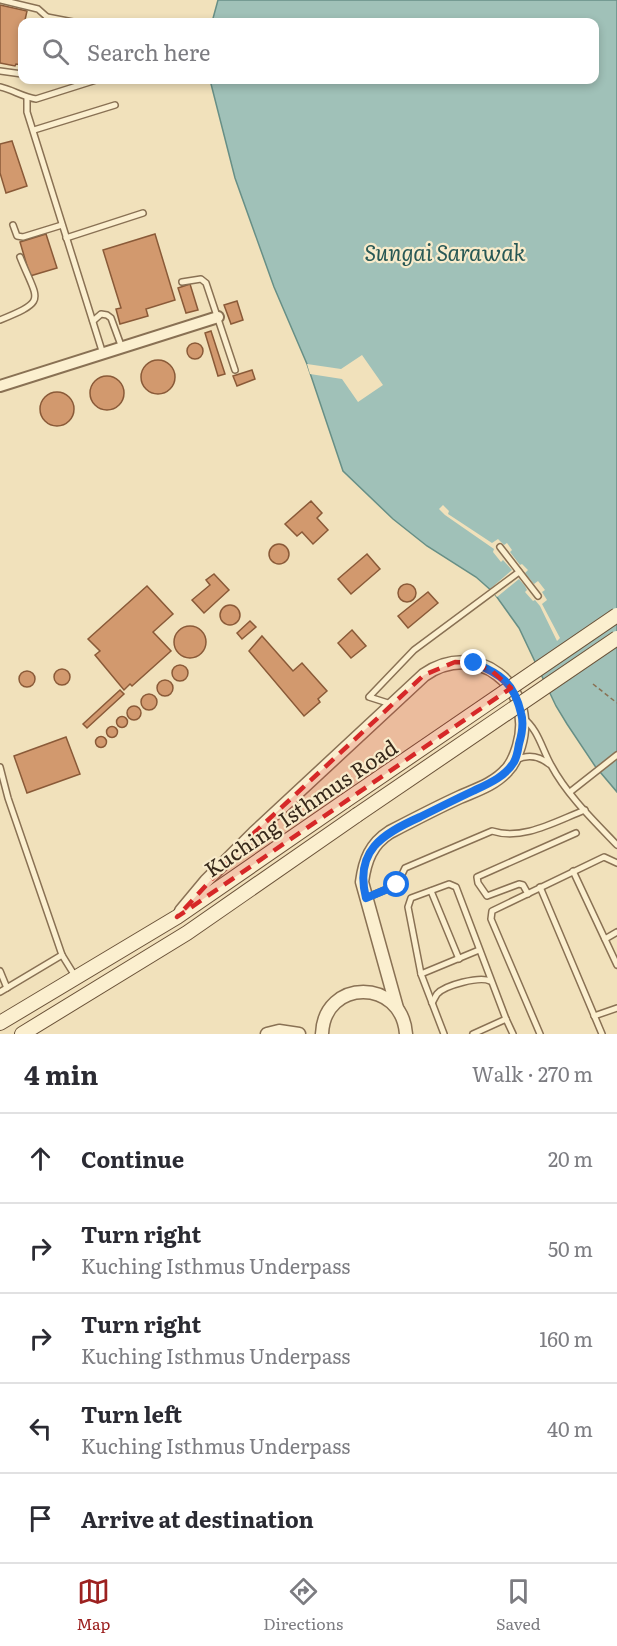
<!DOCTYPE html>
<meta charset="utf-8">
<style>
body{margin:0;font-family:Literata,serif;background:#f7f7f7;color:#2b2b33}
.stop{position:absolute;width:18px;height:18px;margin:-14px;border:4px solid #1a73e8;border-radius:50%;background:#fff}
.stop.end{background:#1a73e8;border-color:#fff;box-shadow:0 2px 6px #0008}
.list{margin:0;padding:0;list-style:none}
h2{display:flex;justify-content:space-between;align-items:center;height:78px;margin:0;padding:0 24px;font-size:26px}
h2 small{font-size:20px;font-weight:400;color:#7c7c81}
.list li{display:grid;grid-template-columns:39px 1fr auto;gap:18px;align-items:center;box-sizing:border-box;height:90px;padding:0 24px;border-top:2px solid #e1e1e2}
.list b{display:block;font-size:22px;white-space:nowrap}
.list p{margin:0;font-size:20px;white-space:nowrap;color:#7c7c81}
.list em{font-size:20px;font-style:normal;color:#7c7c81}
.icon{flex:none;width:33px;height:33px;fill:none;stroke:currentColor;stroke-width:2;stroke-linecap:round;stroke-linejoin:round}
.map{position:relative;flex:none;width:617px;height:1034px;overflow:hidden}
.search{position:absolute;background:#fff;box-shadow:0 3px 9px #0003;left:18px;right:18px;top:18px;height:66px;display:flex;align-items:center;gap:15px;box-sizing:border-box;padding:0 21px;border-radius:12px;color:#7c7c81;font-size:22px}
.sheet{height:528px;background:#fff}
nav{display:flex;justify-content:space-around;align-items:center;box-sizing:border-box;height:84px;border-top:2px solid #e1e1e2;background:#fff;font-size:16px;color:#7c7c81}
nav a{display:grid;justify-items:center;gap:3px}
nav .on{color:#9c2120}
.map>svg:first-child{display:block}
.water{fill:#a0c1b8;stroke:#678f86;stroke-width:1.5}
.pier{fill:#f1e1bb}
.building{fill:#d2996e;stroke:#8a5a38;stroke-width:1.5}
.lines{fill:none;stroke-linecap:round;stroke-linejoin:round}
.service-casing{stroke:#897154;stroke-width:8}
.minor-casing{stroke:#897154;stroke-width:14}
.tertiary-casing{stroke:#897154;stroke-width:15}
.secondary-casing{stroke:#6a5238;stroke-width:16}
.path{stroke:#897154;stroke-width:1.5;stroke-dasharray:4.5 3;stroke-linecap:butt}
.service{stroke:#fbefcf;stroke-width:5}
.minor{stroke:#fbefcf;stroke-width:10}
.tertiary{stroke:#fbefcf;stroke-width:12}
.secondary{stroke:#fbefcf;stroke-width:14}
.secondary-bridge-casing{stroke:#6a5238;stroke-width:16;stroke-linecap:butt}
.secondary-bridge{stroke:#fbefcf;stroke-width:14}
.route{stroke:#1a73e8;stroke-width:8}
.marked{fill:#d62828;fill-opacity:0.2;stroke:#d62828;stroke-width:4.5;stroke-dasharray:12 8;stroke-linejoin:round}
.labels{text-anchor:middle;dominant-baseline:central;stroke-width:4.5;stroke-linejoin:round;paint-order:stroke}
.street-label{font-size:21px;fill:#37281a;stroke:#f8ebcb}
.water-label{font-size:22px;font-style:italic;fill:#285855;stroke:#f8ebcb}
</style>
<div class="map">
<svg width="617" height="1034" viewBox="0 0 617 1034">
<rect width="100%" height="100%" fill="#f1e1bb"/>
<path class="water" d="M218,0H617V792L595,766L567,724L556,706L519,628L494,593L476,577L427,546L393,519L343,471L307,364L274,287L235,178L210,80H594V22H212Z"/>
<g class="pier">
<path d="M362,355L383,385L358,402L342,379L310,374L307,364L341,369Z"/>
<path d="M443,505L449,511L448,514L492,543L498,539L504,545L507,543L512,550L510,552L520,565L522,564L528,570L525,573L534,584L538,581L545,590L542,592L547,600L542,604L560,638L557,641L540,606L535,600L533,601L525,592L527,590L525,586L519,579L497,597L490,589L512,570L503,560L501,562L493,552L494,549L445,515L439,509Z"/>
</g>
<g class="building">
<path d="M0,5L27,11L25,20L34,22H22V65L16,64L15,66L0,63Z"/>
<path d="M12,141L27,186L6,193L0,173V144Z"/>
<path d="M46,234L57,268L30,276L20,242Z"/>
<path d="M155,234L175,300L146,309L148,316L120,324L116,309L121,308L103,250Z"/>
<path d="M190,284L198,310L186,313L178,288Z"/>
<path d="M237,301L243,320L231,324L224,305Z"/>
<path d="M211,331L225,374L218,376L205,333Z"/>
<circle cx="195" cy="351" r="8"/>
<circle cx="158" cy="377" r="17"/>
<path d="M252,370L255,379L237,386L233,376Z"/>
<circle cx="107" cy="393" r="17"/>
<circle cx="57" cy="409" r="17"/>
<path d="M311,501L322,513L317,518L328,530L313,544L302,532L297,536L285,524Z"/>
<circle cx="279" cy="554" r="10"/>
<path d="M367,554L380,569L351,594L338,579Z"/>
<path d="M214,574L229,590L204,613L192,600L210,585L206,580Z"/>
<circle cx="407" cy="593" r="9"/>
<path d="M147,586L173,614L153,632L171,651L132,686L130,684L124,690L95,655L100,651L88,639Z"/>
<path d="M428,592L438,603L408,628L398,616Z"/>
<circle cx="230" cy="615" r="10"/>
<path d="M250,621L256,627L242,639L237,633Z"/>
<circle cx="190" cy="642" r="16"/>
<path d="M352,630L366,646L351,658L338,643Z"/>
<path d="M262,636L293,671L302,663L327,691L318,699L320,702L304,716L249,651Z"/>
<circle cx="180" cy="673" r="8"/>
<circle cx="62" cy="677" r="8"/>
<circle cx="27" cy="679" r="8"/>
<circle cx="165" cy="688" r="8"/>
<path d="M120,690L124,694L87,728L83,724Z"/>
<circle cx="149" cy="702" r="8"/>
<circle cx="134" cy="713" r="7"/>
<circle cx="122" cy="722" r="5.5"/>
<circle cx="112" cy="732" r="5.5"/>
<circle cx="101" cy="742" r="5.5"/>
<path d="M66,737L80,774L27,793L14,756Z"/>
</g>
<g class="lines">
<defs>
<g id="service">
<path d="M1,0L38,9L47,17"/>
<path d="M45,22L47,17L73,22"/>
<path d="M0,71L22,74"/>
<path d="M0,87C13,90 23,97 36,99L96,80"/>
<path d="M27,98V112L103,354"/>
<path d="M34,130L115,105"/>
<path d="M13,225L17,236L23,237L62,225"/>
<path d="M66,238L143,213"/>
<path d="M182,282L201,279L206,283L235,370"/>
<path d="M0,320C48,300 38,302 20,257"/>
<path d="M93,321L101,314L107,315L111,318L122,348"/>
<path d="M500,547L538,596"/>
<path d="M391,704L369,697L414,650L519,572"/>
<path d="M523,718C538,729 542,749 551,765C567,795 594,821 617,845"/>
<path d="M516,760C528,754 539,756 549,764"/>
<path d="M0,767L8,798L62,955L75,976"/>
<path d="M570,792L617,755"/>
<path d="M573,871L617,965"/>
<path d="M540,887L602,1034"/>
<path d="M431,891L459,959"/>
<path d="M528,894L523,885L519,884L487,896L478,883L477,877L576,833"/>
<path d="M368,897L397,885L405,868L492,831C523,841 556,821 585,810"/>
<path d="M605,939L617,932"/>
<path d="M0,971L7,988"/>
<path d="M421,974L479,950"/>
<path d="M0,992L62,955"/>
<path d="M432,1003C434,1000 435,997 437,994C445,985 480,976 490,981"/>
<path d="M594,1016L617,1008"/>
<path d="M444,1034L421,974L408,907L411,898L449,884L456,887L506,1019"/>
<path d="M473,1034L506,1019L513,1034"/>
<path d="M540,1034L491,919L492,911L604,857L617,863"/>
</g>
<path id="minor" d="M0,386L218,317"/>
<g id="tertiary">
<path d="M181,911L206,881L254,833L424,675C476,639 537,685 519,746C516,755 514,763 507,770C495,784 476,790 460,797C436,808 413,820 390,832C371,844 365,860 362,882L397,1008"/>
<path d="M267,1034L279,1031L299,1034"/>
<path d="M322,1034C324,978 402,978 406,1034"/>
</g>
<g id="secondary">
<path d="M0,1023L177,917L345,801"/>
<path d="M22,1034L187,933L357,815"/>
</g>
</defs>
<use href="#service" class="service-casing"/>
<use href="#minor" class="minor-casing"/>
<use href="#tertiary" class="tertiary-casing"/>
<use href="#secondary" class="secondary-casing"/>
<path class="path" d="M593,684L617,703"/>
<use href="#service" class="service"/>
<use href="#minor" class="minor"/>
<use href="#tertiary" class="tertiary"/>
<use href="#secondary" class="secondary"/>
<defs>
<g id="secondary-bridge">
<path d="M345,801L617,615"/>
<path d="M357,815L617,638"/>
</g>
</defs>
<use href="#secondary-bridge" class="secondary-bridge-casing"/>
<use href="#secondary-bridge" class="secondary-bridge"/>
</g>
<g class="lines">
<path class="route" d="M397,885L366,898C354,851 382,834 420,817C438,808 456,799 473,791C488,784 505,777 514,762C517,757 518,750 519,744C522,734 524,723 521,713C514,683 501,674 474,663"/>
</g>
<path class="marked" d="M455,662L474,663L492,671L511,688L177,917L254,833L424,675Z"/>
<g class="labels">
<g class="street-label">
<text transform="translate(300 807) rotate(-34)">Kuching Isthmus Road</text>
</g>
<g class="water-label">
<text x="445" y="251">Sungai Sarawak</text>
</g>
</g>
</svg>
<div class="stop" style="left:397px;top:885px"></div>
<div class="stop end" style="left:474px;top:663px"></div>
<div class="search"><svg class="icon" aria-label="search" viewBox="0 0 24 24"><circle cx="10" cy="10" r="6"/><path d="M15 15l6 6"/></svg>Search here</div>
</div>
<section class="sheet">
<h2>4 min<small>Walk · 270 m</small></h2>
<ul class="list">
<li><svg class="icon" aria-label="ahead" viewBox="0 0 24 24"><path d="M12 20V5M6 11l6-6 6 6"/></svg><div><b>Continue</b></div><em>20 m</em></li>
<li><svg class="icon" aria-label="right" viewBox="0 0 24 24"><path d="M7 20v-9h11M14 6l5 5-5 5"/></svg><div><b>Turn right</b><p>Kuching Isthmus Underpass</p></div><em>50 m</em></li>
<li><svg class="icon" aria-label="right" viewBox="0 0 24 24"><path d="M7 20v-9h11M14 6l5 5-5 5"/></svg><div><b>Turn right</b><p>Kuching Isthmus Underpass</p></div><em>160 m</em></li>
<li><svg class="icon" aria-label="left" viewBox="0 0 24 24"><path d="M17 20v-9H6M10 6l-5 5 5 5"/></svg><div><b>Turn left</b><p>Kuching Isthmus Underpass</p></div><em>40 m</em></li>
<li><svg class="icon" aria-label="arrive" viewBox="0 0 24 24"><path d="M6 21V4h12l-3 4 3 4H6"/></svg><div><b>Arrive at destination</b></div></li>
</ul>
</section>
<nav>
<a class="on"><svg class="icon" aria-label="map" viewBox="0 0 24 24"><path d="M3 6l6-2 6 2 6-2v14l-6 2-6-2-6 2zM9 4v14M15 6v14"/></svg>Map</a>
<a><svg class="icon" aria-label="directions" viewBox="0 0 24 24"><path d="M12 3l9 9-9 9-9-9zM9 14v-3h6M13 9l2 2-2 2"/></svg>Directions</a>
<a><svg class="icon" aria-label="saved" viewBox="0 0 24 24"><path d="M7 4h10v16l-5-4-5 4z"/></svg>Saved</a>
</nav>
